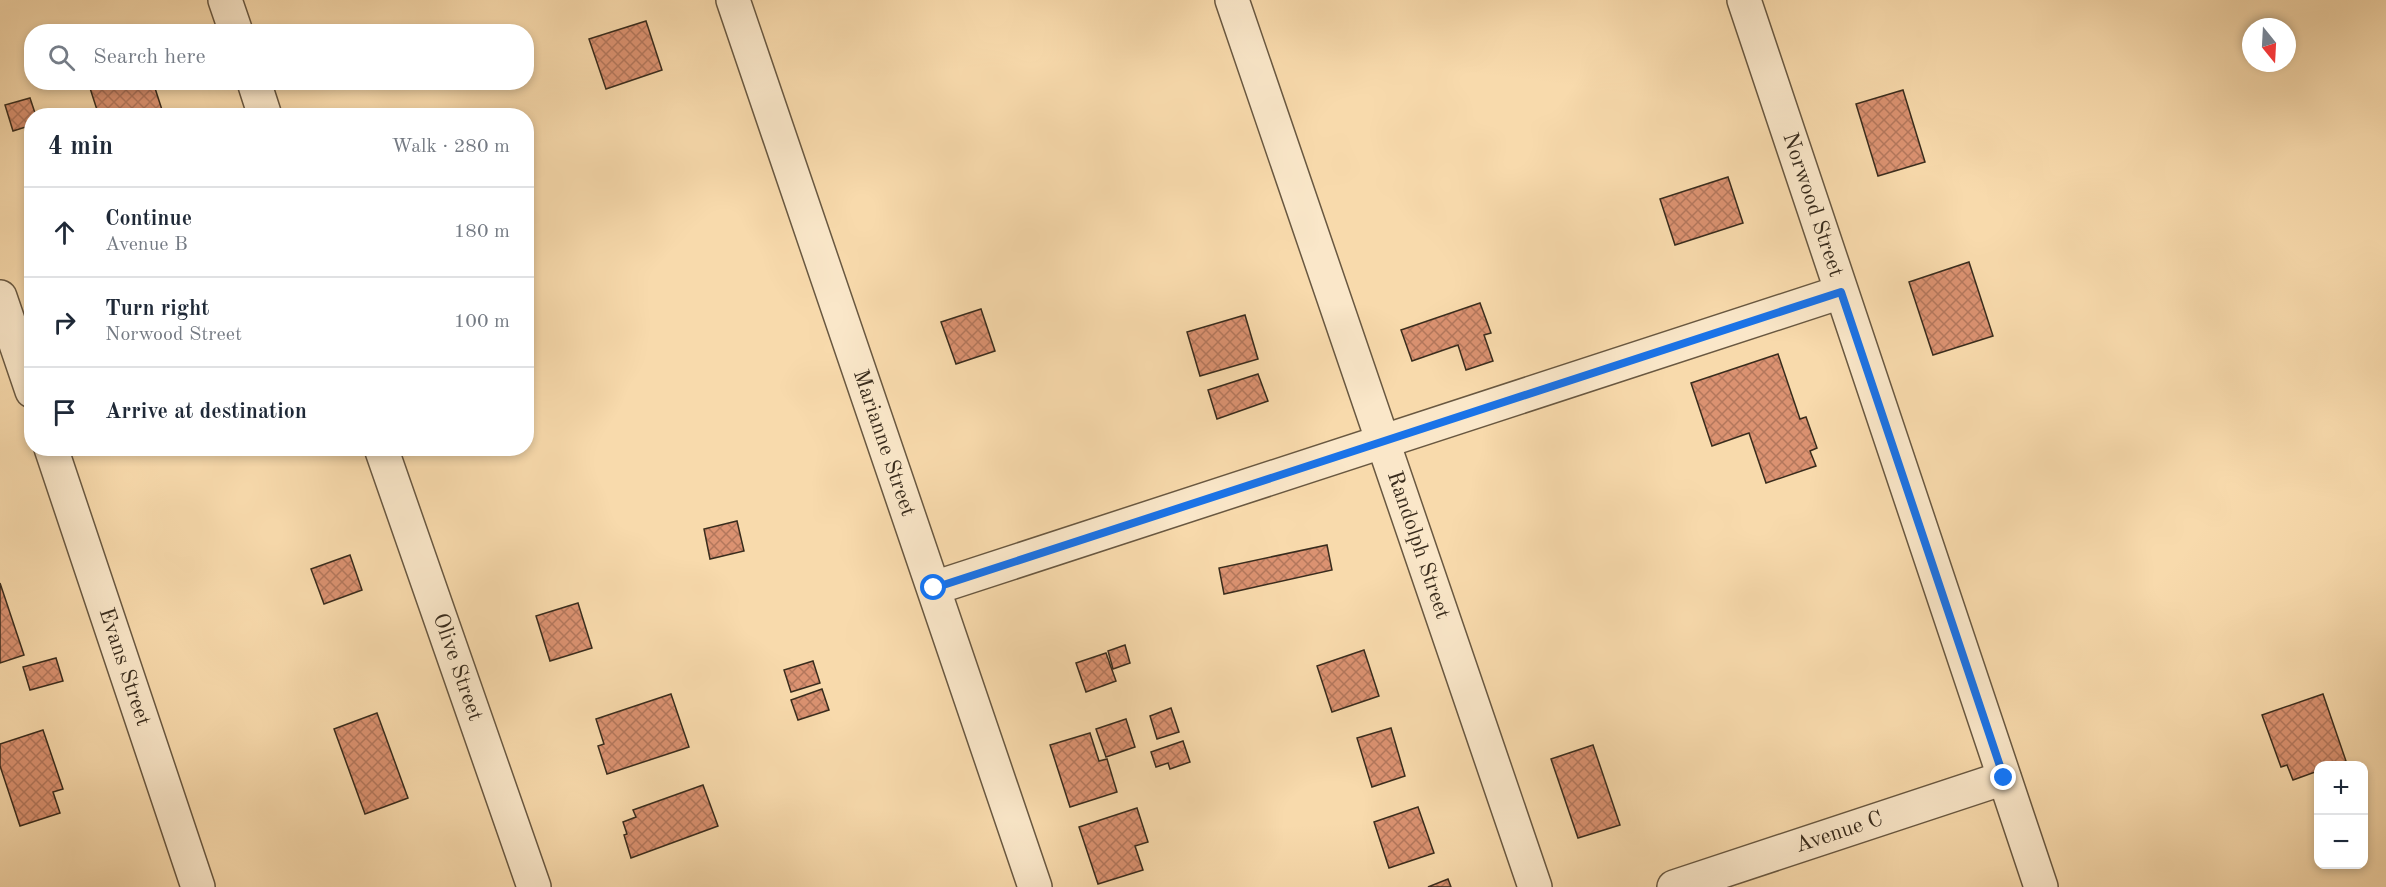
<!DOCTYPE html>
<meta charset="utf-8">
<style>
body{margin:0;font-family:"Old Standard TT",serif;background:#f6f6f7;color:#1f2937}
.controls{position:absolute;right:18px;bottom:18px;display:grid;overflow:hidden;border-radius:12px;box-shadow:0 3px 9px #0003}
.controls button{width:54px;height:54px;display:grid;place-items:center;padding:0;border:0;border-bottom:2px solid #e0e1e3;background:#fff;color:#1f2937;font:30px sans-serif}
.compass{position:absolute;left:2242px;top:18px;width:54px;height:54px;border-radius:50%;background:#fff;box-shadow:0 3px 9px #0003;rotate:162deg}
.stop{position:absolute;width:18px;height:18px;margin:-14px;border:4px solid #1a73e8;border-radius:50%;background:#fff}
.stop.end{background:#1a73e8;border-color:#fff;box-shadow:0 2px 6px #0008}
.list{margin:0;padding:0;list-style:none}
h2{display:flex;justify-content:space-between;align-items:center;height:78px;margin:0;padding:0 24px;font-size:26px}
h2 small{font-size:20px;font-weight:400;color:#747a83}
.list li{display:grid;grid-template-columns:39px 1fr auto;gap:18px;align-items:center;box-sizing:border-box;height:90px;padding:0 24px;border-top:2px solid #e0e1e3}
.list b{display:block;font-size:22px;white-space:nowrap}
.list p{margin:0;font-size:20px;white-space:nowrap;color:#747a83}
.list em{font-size:20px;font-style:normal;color:#747a83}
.icon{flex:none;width:33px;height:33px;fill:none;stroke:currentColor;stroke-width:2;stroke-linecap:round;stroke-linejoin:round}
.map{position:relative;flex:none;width:2386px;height:887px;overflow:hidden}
.search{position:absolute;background:#fff;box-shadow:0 3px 9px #0003;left:24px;top:24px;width:510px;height:66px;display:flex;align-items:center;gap:15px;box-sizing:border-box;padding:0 21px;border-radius:24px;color:#747a83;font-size:22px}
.panel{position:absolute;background:#fff;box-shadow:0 3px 9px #0003;left:24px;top:108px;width:510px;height:348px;border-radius:24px}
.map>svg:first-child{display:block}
.building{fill:url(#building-cross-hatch);stroke:#392c1d;stroke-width:1.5}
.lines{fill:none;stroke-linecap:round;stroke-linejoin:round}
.minor-casing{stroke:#695841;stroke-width:36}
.minor{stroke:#fae7c9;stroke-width:33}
.route{stroke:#1a73e8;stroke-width:8}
.labels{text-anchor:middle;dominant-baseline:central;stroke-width:5;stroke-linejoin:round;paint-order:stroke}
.street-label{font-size:22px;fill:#392c1d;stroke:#fae7c9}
</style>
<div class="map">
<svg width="2386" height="887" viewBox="0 0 2386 887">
<defs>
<pattern id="building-cross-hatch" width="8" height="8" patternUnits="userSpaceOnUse" patternTransform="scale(1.5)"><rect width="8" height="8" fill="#db9271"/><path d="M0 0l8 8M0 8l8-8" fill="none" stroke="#b3775c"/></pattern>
</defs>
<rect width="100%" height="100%" fill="#f8daac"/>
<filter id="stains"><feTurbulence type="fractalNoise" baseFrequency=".00333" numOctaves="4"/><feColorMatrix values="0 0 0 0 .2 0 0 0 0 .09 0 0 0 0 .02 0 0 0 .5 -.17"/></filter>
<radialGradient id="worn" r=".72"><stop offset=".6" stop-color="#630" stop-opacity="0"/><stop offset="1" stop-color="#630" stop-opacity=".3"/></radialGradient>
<g class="building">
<path d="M646,21L662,70L606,89L589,39Z"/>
<path d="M88,82H153L164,116H99Z"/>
<path d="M1903,90L1925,162L1878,176L1856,104Z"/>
<path d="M30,98L36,116H32V125L13,131L5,105Z"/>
<path d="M1728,177L1743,223L1675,245L1660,199Z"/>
<path d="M1969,262L1993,336L1933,355L1909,282Z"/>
<path d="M1480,303L1491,333L1484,335L1493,361L1466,370L1458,345L1412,361L1401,330Z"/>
<path d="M981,309L995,351L956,364L941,322Z"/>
<path d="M1245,315L1258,359L1200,376L1187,332Z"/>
<path d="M1778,354L1800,419L1806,417L1817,448L1810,451L1816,466L1766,483L1749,433L1712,446L1691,383Z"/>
<path d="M1258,374L1268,401L1217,419L1208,390Z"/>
<path d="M737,521L744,551L710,559L704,529Z"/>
<path d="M1327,545L1332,570L1224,594L1219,568Z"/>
<path d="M350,555L362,590L324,604L311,569Z"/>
<path d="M0,583L24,655L0,663Z"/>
<path d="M578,603L592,648L550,661L536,616Z"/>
<path d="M1125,645L1130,663L1113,669L1108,651Z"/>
<path d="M1364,650L1379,696L1332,712L1317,666Z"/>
<path d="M1106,653L1116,681L1086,692L1076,663Z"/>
<path d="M56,658L63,681L30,690L23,667Z"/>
<path d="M813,661L820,683L791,692L784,670Z"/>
<path d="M822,689L829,710L798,720L791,700Z"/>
<path d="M671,694L689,747L607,774L598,746L604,744L596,719Z"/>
<path d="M2323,694L2346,761L2334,766H2318V771L2293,780L2287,765L2281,767L2262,715Z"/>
<path d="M1171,708L1179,732L1157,739L1150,716Z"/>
<path d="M377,713L408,798L365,814L334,729Z"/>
<path d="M1126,719L1135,747L1106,757L1096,729Z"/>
<path d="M1391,728L1405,776L1372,787L1357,738Z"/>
<path d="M43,730L63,789L53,792L60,813L20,826L0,766V744Z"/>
<path d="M1090,733L1099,761L1107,759L1117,792L1070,807L1050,745Z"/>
<path d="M1183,741L1190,762L1170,769L1168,763L1156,767L1151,752Z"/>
<path d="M1593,745L1620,825L1578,838L1551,759Z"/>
<path d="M703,785L718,826L631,858L624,835L627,834L623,822L636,817L633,810Z"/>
<path d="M1418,807L1434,853L1389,868L1374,822Z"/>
<path d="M1137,808L1148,842L1135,846L1143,870L1098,884L1079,827Z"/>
<path d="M1448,879L1451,887H1428Z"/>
</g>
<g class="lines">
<defs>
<g id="minor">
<path d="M225,0L236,32"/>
<path id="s1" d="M733,0L1035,887"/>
<path id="s2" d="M1232,0L1535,887"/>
<path id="s3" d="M1744,0L2041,887"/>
<path d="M254,82L265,116"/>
<path d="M0,297L32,391"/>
<path id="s4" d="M51,448L198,887"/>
<path id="s5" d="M381,448L534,887"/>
<path d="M934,588L1841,292"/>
<path id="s6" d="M1674,887L2004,778"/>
</g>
</defs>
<use href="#minor" class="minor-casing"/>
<use href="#minor" class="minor"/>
</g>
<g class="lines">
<path class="route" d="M934,588L1841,292L2004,778"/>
</g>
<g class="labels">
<g class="street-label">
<text stroke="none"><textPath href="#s3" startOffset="216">Norwood Street</textPath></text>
<text stroke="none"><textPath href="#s1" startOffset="468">Marianne Street</textPath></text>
<text stroke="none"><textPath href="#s2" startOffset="576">Randolph Street</textPath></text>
<text stroke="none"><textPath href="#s4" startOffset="231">Evans Street</textPath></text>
<text stroke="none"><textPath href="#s5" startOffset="232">Olive Street</textPath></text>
<text stroke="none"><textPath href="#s6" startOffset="174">Avenue C</textPath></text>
</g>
</g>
<rect width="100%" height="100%" filter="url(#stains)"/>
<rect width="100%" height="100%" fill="url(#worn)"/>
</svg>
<div class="controls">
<button>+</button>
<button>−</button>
</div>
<svg class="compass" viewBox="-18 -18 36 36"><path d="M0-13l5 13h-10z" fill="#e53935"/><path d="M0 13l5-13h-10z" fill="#747a83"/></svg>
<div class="stop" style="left:934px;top:588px"></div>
<div class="stop end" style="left:2004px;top:778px"></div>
<div class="search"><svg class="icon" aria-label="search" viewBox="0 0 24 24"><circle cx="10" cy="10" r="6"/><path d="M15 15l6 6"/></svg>Search here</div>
<section class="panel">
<h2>4 min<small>Walk · 280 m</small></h2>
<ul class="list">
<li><svg class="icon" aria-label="ahead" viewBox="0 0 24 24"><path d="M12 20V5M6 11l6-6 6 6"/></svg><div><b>Continue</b><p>Avenue B</p></div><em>180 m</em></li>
<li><svg class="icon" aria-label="right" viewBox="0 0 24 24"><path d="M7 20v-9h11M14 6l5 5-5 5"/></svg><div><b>Turn right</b><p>Norwood Street</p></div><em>100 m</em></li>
<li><svg class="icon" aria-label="arrive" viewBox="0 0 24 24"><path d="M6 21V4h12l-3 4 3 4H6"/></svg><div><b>Arrive at destination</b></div></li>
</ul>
</section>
</div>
